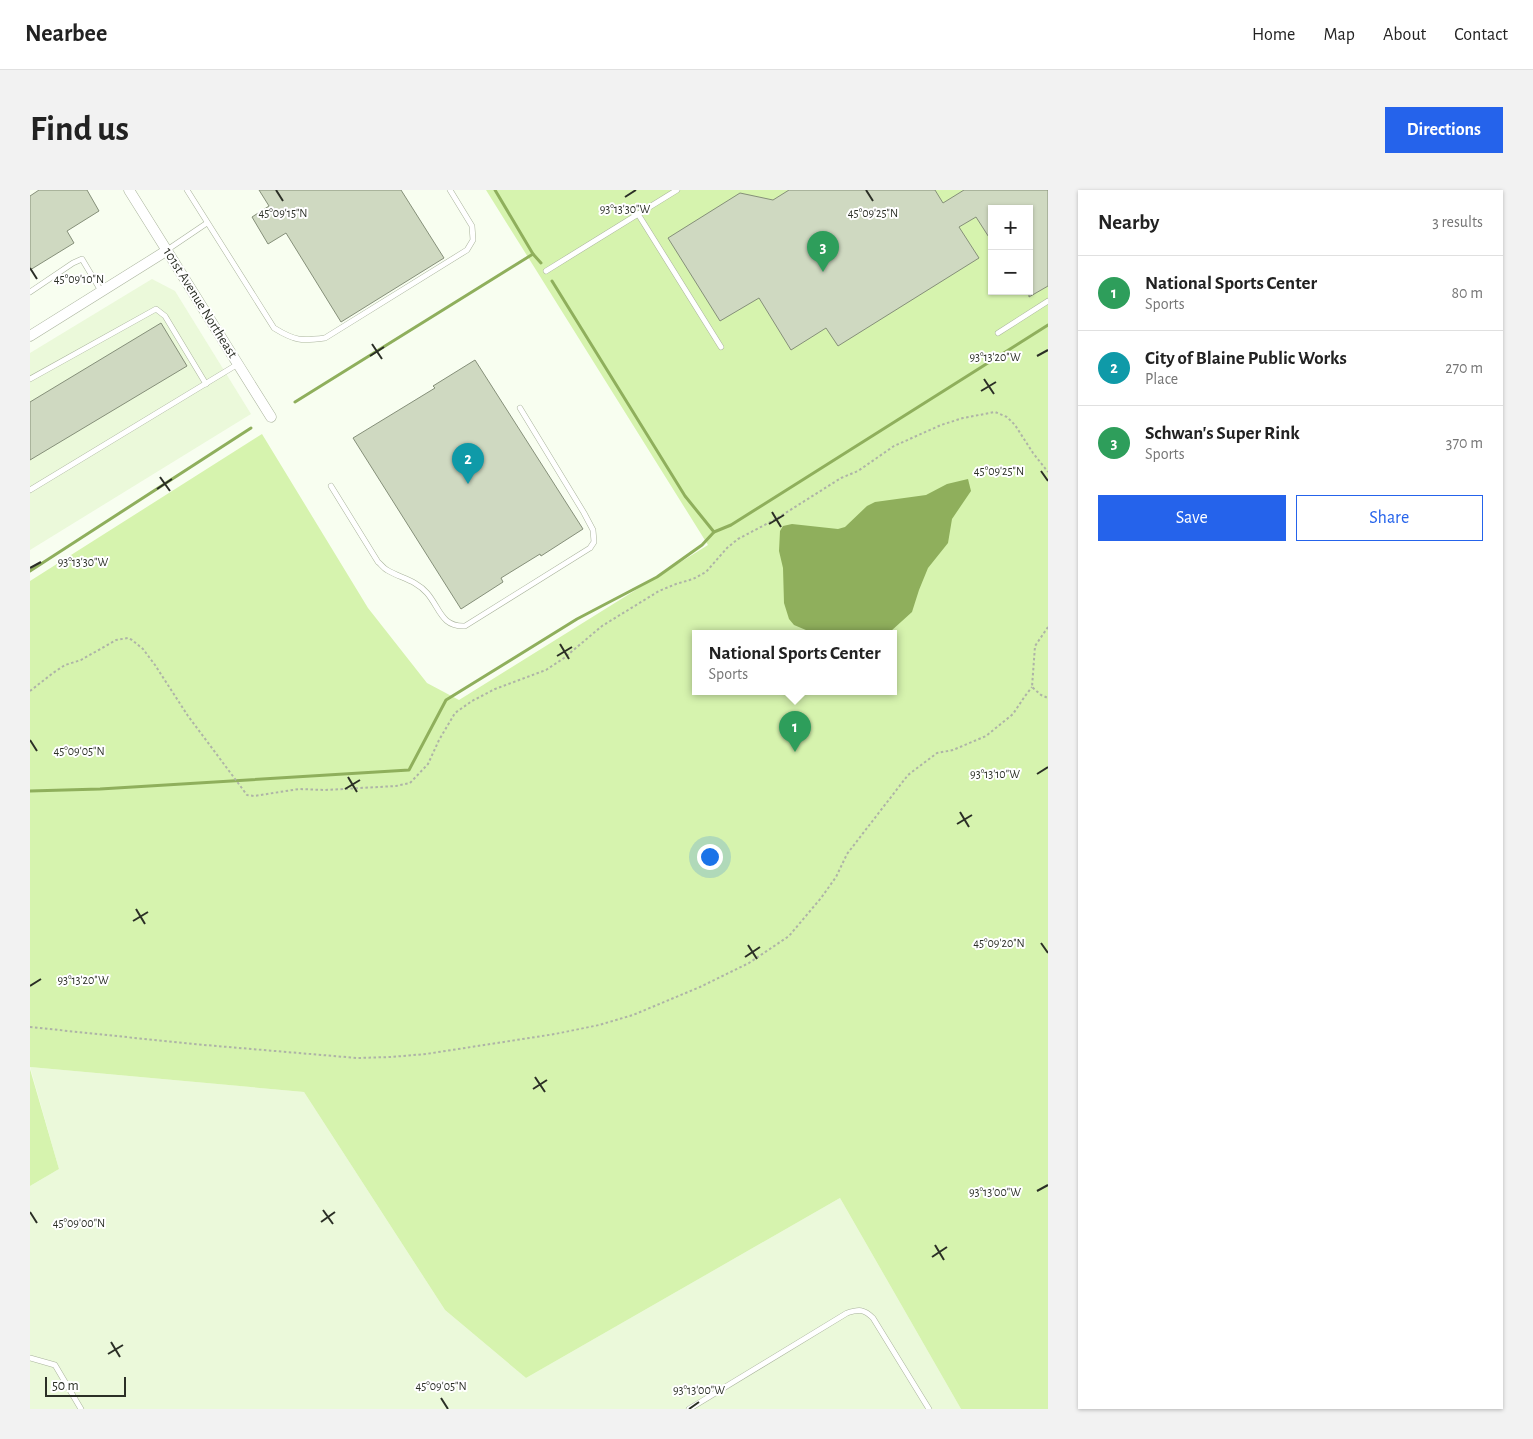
<!DOCTYPE html>
<meta charset="utf-8">
<style>
body{margin:0;font-family:"Alegreya Sans",sans-serif;background:#f2f2f2;color:#222}
.controls{position:absolute;right:15px;top:15px;display:grid;overflow:hidden;border-radius:0px;box-shadow:0 1px 4px #0004}
.controls button{width:45px;height:45px;display:grid;place-items:center;padding:0;border:0;border-bottom:1px solid #e0e0e0;background:#fff;color:#222;font:25px sans-serif}
.scale{position:absolute;left:15px;bottom:12px;width:81px;box-sizing:border-box;padding-left:5px;border:2px solid #2b2f26;border-top:0;font-size:14px;line-height:18px;white-space:nowrap;color:#2b2f26;-webkit-text-stroke:4px #fff;paint-order:stroke}
.you{position:absolute;left:679px;top:666px;width:18px;height:18px;margin:-12px;border:4px solid #fff;border-radius:50%;background:#1a73e8;box-shadow:0 0 0 8px #1a73e833}
.badge{display:grid;place-items:center;width:32px;height:32px;border-radius:50%;background:#2563eb;color:#fff;font-size:16px;font-weight:700}
.pin{position:absolute;translate:-50% -41px;filter:drop-shadow(0 1px 2px #0008)}
.pin::after{content:'';position:absolute;top:26px;width:18px;height:15px;background:inherit;clip-path:polygon(0 0,100% 0,50% 100%)}
.popup{position:absolute;left:662px;top:440px;width:205px;height:65px;box-sizing:border-box;display:grid;place-content:center;border-radius:0px;background:#fff;filter:drop-shadow(0 1px 4px #0005);font-size:16px;white-space:nowrap;color:#767676}
.popup b{font-size:19px;color:#222}
.popup::after{content:'';position:absolute;left:50%;top:100%;margin-left:-10px;border:10px solid transparent;border-top-color:#fff}
.list{margin:0;padding:0;list-style:none}
h2{display:flex;justify-content:space-between;align-items:center;height:65px;margin:0;padding:0 20px;font-size:21px}
h2 small{font-size:16px;font-weight:400;color:#767676}
.list li{display:grid;grid-template-columns:32px 1fr auto;gap:15px;align-items:center;box-sizing:border-box;height:75px;padding:0 20px;border-top:1px solid #e0e0e0}
.list b{display:block;font-size:19px;white-space:nowrap}
.list p{margin:0;font-size:16px;white-space:nowrap;color:#767676}
.list em{font-size:16px;font-style:normal;color:#767676}
.actions{display:flex;gap:10px;padding:15px 20px}
.actions a{flex:1;padding:11px 0;border:1px solid #2563eb;border-radius:0px;text-align:center;font-size:18px;color:#2563eb}
.actions .main{background:#2563eb;color:#fff}
.map{position:relative;flex:none;width:1018px;height:1219px;overflow:hidden;border-radius:0px}
header{display:flex;align-items:center;gap:30px;box-sizing:border-box;height:70px;padding:0 25px;background:#fff;border-bottom:1px solid #e0e0e0}
header strong{font-size:24px}
nav{display:flex;gap:28px;margin-inline-start:auto;font-size:18px}
.intro{display:flex;align-items:center;justify-content:space-between;box-sizing:border-box;height:120px;padding:0 30px}
h1{margin:0;font-size:35px}
.button{padding:12px 22px;border-radius:0px;background:#2563eb;color:#fff;font-size:18px;font-weight:700}
main{display:flex;gap:30px;padding:0 30px}
aside{flex:1;background:#fff;border-radius:0px;box-shadow:0 1px 4px #0004}
.map>svg:first-child{display:block}
.built{fill:#ebf9da}
.green{fill:#d6f3ae;fill-rule:evenodd}
.water{fill:#8faf5c}
.lines{fill:none;stroke-linecap:round;stroke-linejoin:round}
.stream{stroke:#8faf5c;stroke-width:3}
.building{fill:#cfd9c1;stroke:#858f79}
.service-casing{stroke:#a9b39c;stroke-width:6}
.minor-casing{stroke:#a9b39c;stroke-width:11}
.path{stroke:#aeb3a7;stroke-width:2;stroke-dasharray:2.5 2.5;stroke-linecap:butt}
.service{stroke:#fff;stroke-width:5}
.minor{stroke:#fff;stroke-width:10}
.ticks{fill:none;stroke:#2b2f26;stroke-width:2}
.labels{text-anchor:middle;dominant-baseline:central;stroke-width:4;stroke-linejoin:round;paint-order:stroke}
.street-label{font-size:14px;fill:#2b2f26;stroke:#fff}
.ticks-label{font-size:12px;text-anchor:middle;fill:#2b2f26;stroke:#fff;stroke-width:4;stroke-linejoin:round;paint-order:stroke}
</style>
<header>
<strong>Nearbee</strong>
<nav><a>Home</a><a>Map</a><a>About</a><a>Contact</a></nav>
</header>
<div class="intro"><h1>Find us</h1><a class="button">Directions</a></div>
<main>
<div class="map">
<svg width="1018" height="1219" viewBox="0 0 1018 1219">
<rect width="100%" height="100%" fill="#f8fef0"/>
<g class="built">
<path d="M122,89L145,101L221,224L0,360V163Z"/>
<path d="M0,877L274,902L415,1120L496,1188L810,1008L931,1219H0V996L29,979Z"/>
</g>
<g class="green">
<path d="M456,0H1018V1219H931L810,1008L496,1188L415,1120L274,902L0,877V391L232,244L338,418L397,493L429,510L678,355ZM962,19H999V101H962ZM666,443H864V501H666Z"/>
<path d="M0,879L29,979L0,996Z"/>
</g>
<path class="water" d="M938,289L941,301L922,329L918,353L898,378L889,400L882,422L861,441L857,443H783L764,435L759,429L754,413L753,378L749,361L750,341L753,336L762,334L808,339L815,337L837,316L845,312L896,305L917,294Z"/>
<g class="lines">
<g class="stream">
<path d="M465,0L503,64L511,73"/>
<path d="M522,91L655,306L684,342L701,335L1018,135"/>
<path d="M265,212L503,64"/>
<path d="M0,381L221,238"/>
<path d="M0,601L70,599L379,580L416,510L547,429L627,387L672,355L684,342"/>
</g>
</g>
<g class="building">
<path d="M9,0H57L69,21L37,41L44,53L0,80V6Z"/>
<path d="M229,0H371L414,68L311,132L256,43L238,54L222,27L239,16Z"/>
<path d="M759,0H905L913,13L934,0H1018V96L999,107V19H962V52L946,27L929,37L949,68L808,156L796,138L761,160L729,108L690,131L638,48L710,3L743,10Z"/>
<path d="M131,133L157,176L0,270V212Z"/>
<path d="M445,170L553,339L511,366L510,364L471,388L473,392L431,419L323,248L405,198L403,196Z"/>
</g>
<g class="lines">
<defs>
<g id="service">
<path d="M157,0L244,138C265,151 271,151 295,148L437,60L443,50L442,36L420,0"/>
<path d="M608,24L691,157"/>
<path d="M137,60L177,33"/>
<path d="M516,81L647,0"/>
<path d="M0,102L43,73L52,69L71,101"/>
<path d="M968,143L1018,111"/>
<path d="M0,189L126,119L135,126L176,194"/>
<path d="M301,296L348,372C351,374 353,378 357,380C370,388 386,390 397,403C410,418 411,437 435,436L560,358L564,352L563,340L554,323L490,218"/>
<path d="M0,300L208,174"/>
<path d="M0,1168L25,1175L51,1219"/>
<path d="M659,1219L817,1123C829,1119 834,1119 843,1128L899,1219"/>
</g>
<g id="minor">
<path d="M99,0L241,227"/>
<path d="M0,146L136,61"/>
</g>
</defs>
<use href="#service" class="service-casing"/>
<use href="#minor" class="minor-casing"/>
<g class="path">
<path d="M1018,437L1005,456L1002,497L1011,505L1018,508"/>
<path d="M0,501L23,483L35,475L51,470L86,450L98,448L102,450L113,459L125,475L158,526L217,605L224,606L269,599L295,600L366,596L380,593L398,574L409,550L425,523L442,511L465,499L516,480L534,468L572,436L629,401L646,394L663,389L676,382L697,358L708,349L746,329L811,288L828,281L864,256L911,235L933,228L965,222L977,227L985,235L1003,263L1018,282"/>
<path d="M0,837L163,854L327,868L361,867L396,864L525,844L569,835L603,825L670,797L719,773L759,746L791,708L806,687L817,664L878,585L907,563L923,560L956,546L983,524L995,506L1002,497"/>
</g>
<use href="#service" class="service"/>
<use href="#minor" class="minor"/>
</g>
<path class="ticks" d="M246,0L253,11M836,0L843,11M595,7L606,0M0,78L7,89M342,154L352,169M340,166L354,157M1007,166L1018,160M954,189L964,204M951,201L966,192M1011,281L1018,291M130,287L140,301M127,299L142,289M742,322L751,337M739,334L754,325M0,378L11,372M530,454L539,469M527,466L542,457M0,550L7,561M1007,584L1018,577M318,587L327,602M315,599L330,590M930,622L939,637M927,634L942,625M106,719L115,734M103,731L118,722M1011,753L1018,763M718,755L727,769M715,767L730,757M0,796L11,789M505,887L515,902M503,899L517,890M1007,1001L1018,995M293,1020L303,1034M0,1022L7,1033M291,1032L305,1022M905,1055L914,1070M902,1067L917,1057M81,1152L90,1167M78,1164L93,1155M411,1208L418,1219M659,1219L669,1212"/>
<g class="labels">
<g class="street-label">
<text transform="translate(170 113) rotate(58)">101st Avenue Northeast</text>
</g>
</g>
<g class="ticks-label">
<text x="595" y="23">93°13'30"W</text>
<text x="253" y="27">45°09'15"N</text>
<text x="843" y="27">45°09'25"N</text>
<text x="49" y="93">45°09'10"N</text>
<text x="965" y="171">93°13'20"W</text>
<text x="969" y="285">45°09'25"N</text>
<text x="53" y="376">93°13'30"W</text>
<text x="49" y="565">45°09'05"N</text>
<text x="965" y="588">93°13'10"W</text>
<text x="969" y="757">45°09'20"N</text>
<text x="53" y="794">93°13'20"W</text>
<text x="965" y="1006">93°13'00"W</text>
<text x="49" y="1037">45°09'00"N</text>
<text x="411" y="1200">45°09'05"N</text>
<text x="669" y="1204">93°13'00"W</text>
</g>
</svg>
<div class="controls">
<button>+</button>
<button>−</button>
</div>
<div class="scale">50 m</div>
<div class="you"></div>
<div class="pin badge" style="left:765px;top:562px;background:#2e9e5b">1</div>
<div class="popup"><b>National Sports Center</b>Sports</div>
<div class="pin badge" style="left:438px;top:294px;background:#0f9aa8">2</div>
<div class="pin badge" style="left:793px;top:82px;background:#2e9e5b">3</div>
</div>
<aside>
<h2>Nearby<small>3 results</small></h2>
<ul class="list">
<li><span class="badge" style="background:#2e9e5b">1</span><div><b>National Sports Center</b><p>Sports</p></div><em>80 m</em></li>
<li><span class="badge" style="background:#0f9aa8">2</span><div><b>City of Blaine Public Works</b><p>Place</p></div><em>270 m</em></li>
<li><span class="badge" style="background:#2e9e5b">3</span><div><b>Schwan's Super Rink</b><p>Sports</p></div><em>370 m</em></li>
</ul>
<div class="actions"><a class="main">Save</a><a>Share</a></div>
</aside>
</main>
